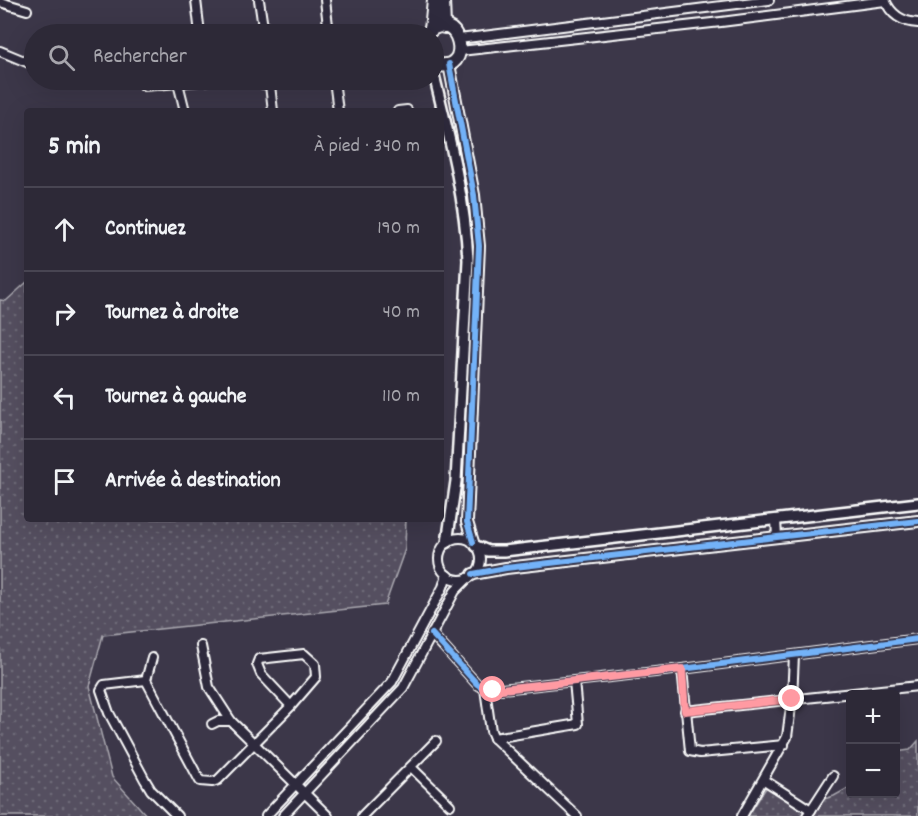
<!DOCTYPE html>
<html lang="fr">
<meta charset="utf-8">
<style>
body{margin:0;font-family:Dekko,sans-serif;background:#35313f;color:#f1f3f6}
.controls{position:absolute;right:18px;bottom:18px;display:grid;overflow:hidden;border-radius:6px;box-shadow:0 6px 24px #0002}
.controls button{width:54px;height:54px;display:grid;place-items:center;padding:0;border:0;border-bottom:2px solid #484552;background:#2d2937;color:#f1f3f6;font:30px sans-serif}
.stop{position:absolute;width:18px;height:18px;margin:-14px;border:4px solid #ff9aa2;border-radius:50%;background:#fff}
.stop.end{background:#ff9aa2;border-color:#fff;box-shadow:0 2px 6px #0008}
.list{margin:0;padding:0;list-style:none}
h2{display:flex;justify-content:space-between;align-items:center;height:78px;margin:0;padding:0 24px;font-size:26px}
h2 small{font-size:20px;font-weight:400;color:#a7a6ad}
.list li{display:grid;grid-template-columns:39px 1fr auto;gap:18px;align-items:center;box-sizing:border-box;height:84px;padding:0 24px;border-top:2px solid #484552}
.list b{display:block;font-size:22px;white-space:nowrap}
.list em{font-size:20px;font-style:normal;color:#a7a6ad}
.icon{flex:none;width:33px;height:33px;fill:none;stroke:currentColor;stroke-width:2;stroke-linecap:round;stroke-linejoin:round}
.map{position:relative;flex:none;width:918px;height:816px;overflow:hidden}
.search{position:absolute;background:#2d2937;box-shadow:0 6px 24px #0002;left:24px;top:24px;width:420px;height:66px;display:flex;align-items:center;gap:15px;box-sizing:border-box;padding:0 21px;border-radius:33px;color:#a7a6ad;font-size:22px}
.panel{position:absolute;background:#2d2937;box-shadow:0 6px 24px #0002;left:24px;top:108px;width:420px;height:414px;border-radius:6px}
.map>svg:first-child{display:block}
.grass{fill:url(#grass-dots);stroke:#aaa8b0;stroke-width:1.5}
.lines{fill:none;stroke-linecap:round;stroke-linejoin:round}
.minor-casing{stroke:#fff;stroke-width:12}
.tertiary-casing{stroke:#fff;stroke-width:14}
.trunk-casing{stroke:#fff;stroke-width:16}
.minor{stroke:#2f2a3d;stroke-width:8}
.tertiary{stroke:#2f2a3d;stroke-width:9}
.trunk{stroke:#2f2a3d;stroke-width:12}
.cycleway-casing{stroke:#2f2a3d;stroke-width:10}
.cycleway{stroke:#73b2f8;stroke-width:6}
.route{stroke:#ff9aa2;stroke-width:8}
</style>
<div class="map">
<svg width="918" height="816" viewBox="0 0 918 816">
<defs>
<pattern id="grass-dots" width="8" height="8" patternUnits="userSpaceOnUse" patternTransform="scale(1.5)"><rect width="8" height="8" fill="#555060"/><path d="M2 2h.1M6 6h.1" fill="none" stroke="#6e6a78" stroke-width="1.8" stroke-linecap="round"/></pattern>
</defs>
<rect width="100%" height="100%" fill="#3c3749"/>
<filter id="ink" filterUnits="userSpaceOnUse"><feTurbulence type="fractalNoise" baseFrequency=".0167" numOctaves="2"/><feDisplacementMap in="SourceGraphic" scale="12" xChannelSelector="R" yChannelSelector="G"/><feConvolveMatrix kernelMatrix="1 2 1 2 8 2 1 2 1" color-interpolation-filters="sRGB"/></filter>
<g filter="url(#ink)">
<g class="grass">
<path d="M27,282V519H406L405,549L385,605L103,635L89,686L112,777L147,816H0V300L6,301Z"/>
<path d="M918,741V816H748L771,780L808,804L834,796L850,787V794H896V752L910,750Z"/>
</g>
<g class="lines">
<defs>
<g id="minor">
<path d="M196,0L200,34"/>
<path d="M259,0L264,34"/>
<path d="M325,0L329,34"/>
<path d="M885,0C891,15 902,22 918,23"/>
<path d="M0,2L27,10"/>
<path d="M459,39L769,0"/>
<path d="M0,51L34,65"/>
<path d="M460,51L721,22L885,1"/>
<path d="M136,80L145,86L210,80"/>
<path d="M256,80C264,86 272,86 280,80"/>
<path d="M334,80L338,111"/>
<path d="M178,83L185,111"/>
<path d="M270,85L273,111"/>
<path d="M398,111L407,110"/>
<path d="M776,520L777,537"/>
<circle cx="460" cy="559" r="21"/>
<path d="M432,634L477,684L485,689L493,690L682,669L918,639"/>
<path d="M201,646L209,687L231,721L328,816"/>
<path d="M152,658L146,680L200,781L212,782L218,780L291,706L316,677L315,664L304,654L259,659L257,664L261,674L291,706"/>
<path d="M682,669L690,751L700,753L784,745"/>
<path d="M146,680L104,685L101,690L109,713L145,780L151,790L177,816"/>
<path d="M485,689L491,731L494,738L577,816"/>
<path d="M685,711L918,686"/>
<path d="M212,724L218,721H231"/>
<path d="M494,738L578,724L574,681"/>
<path d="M411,767L450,805"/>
<path d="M764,780L811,810"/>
<path d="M266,816L392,682L443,587L447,575"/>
<path d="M283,816L403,688L455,591L468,578"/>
<path d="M362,816L436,741"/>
<path d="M742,816L787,737L792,699L794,655"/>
<path d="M807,816L833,776"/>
</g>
<g id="tertiary">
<path d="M449,64L474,195L479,246L467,522L473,542"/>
<path d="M434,75C449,136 465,197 468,260L456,481L447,543"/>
<path d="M476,546L488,551H504L918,503"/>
<path d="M473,574L506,568L918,521"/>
</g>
<g id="trunk">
<path d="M443,0L444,27"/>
<path d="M431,30L434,0"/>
<path d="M426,34C459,2 477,76 434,64"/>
</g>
</defs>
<use href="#minor" class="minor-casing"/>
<use href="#tertiary" class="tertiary-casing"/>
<use href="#trunk" class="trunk-casing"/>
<use href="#minor" class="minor"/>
<use href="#tertiary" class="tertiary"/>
<use href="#trunk" class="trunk"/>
<defs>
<g id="cycleway">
<path d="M449,64L474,195L479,246L467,522L473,542"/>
<path d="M473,574L506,568L918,521"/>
<path d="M432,634L477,684L485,689L493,690L682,669L918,639"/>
</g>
</defs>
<use href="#cycleway" class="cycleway-casing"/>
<use href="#cycleway" class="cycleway"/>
</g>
</g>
<g class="lines" filter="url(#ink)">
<path class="route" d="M493,690L682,669L685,711L792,699"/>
</g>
</svg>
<div class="controls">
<button>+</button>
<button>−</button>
</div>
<div class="stop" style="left:493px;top:690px"></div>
<div class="stop end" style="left:792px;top:699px"></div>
<div class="search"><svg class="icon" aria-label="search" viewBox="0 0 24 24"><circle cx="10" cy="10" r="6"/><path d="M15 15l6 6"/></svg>Rechercher</div>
<section class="panel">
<h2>5 min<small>À pied · 340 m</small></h2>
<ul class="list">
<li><svg class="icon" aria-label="ahead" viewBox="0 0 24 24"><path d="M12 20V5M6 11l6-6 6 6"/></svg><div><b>Continuez</b></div><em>190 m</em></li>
<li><svg class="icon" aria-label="right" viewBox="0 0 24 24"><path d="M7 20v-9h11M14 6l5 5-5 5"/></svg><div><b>Tournez à droite</b></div><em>40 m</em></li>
<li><svg class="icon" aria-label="left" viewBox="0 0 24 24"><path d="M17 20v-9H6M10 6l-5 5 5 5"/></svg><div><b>Tournez à gauche</b></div><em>110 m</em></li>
<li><svg class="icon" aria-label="arrive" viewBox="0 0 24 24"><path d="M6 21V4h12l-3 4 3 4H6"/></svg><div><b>Arrivée à destination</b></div></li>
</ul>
</section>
</div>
